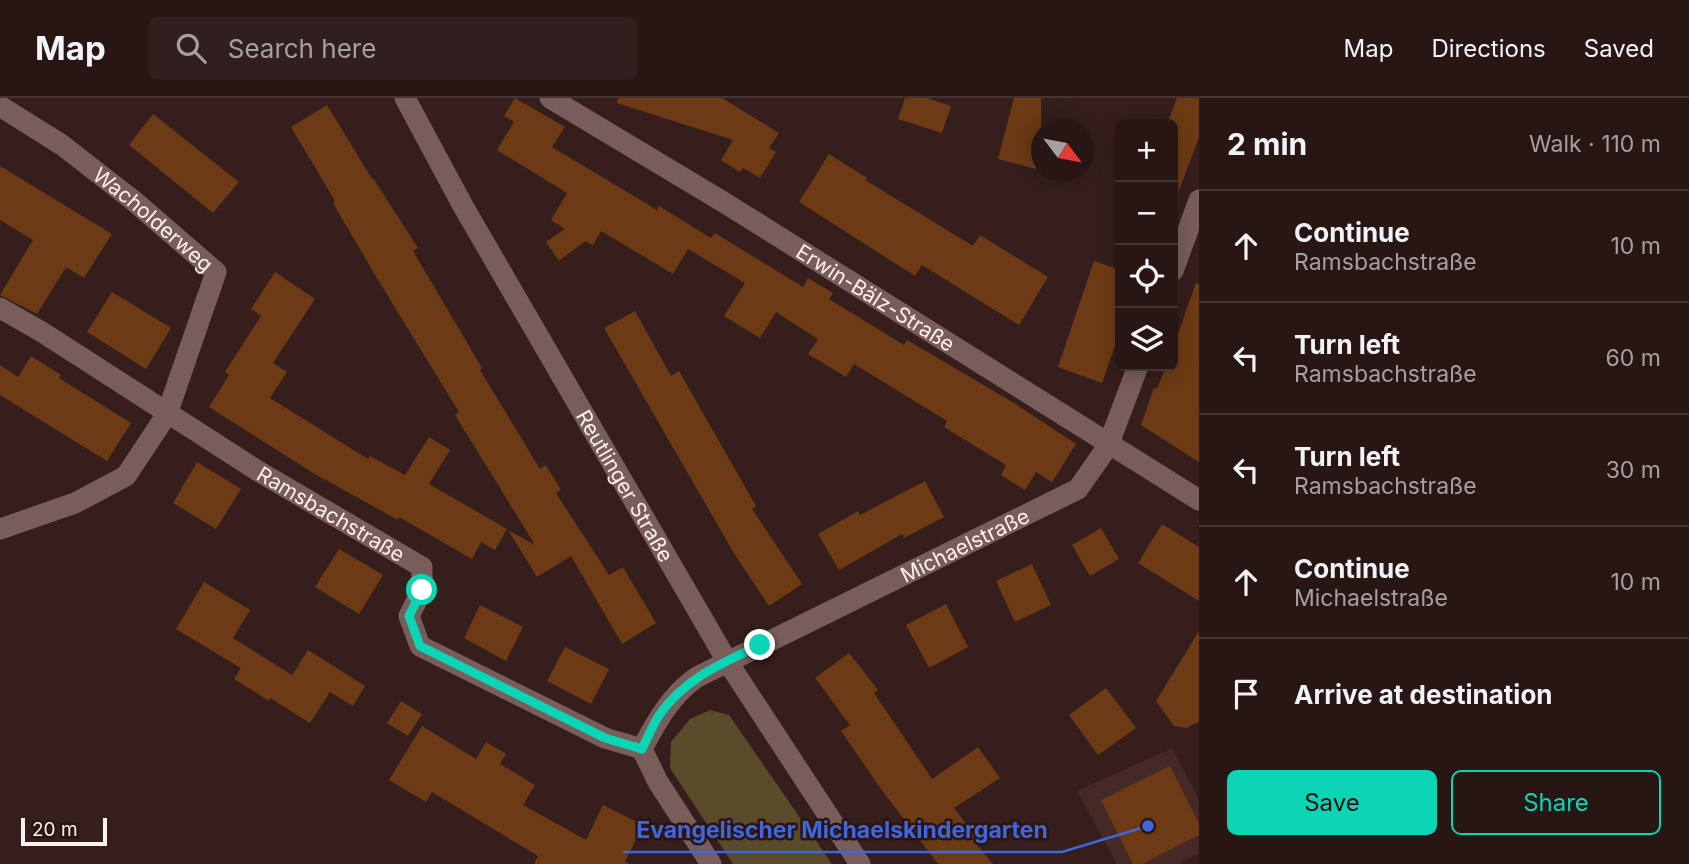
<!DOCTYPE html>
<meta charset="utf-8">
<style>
body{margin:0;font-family:Inter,sans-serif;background:#301f1e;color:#f1f3f6}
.controls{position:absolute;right:21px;top:21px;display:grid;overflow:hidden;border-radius:10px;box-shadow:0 4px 18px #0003}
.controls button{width:63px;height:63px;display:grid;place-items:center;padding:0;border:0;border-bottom:2px solid #443534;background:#281615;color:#f1f3f6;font:35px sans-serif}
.compass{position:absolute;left:1031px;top:21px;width:63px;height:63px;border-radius:50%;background:#281615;box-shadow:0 4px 18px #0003;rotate:122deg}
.scale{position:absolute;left:21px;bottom:18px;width:86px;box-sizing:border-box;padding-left:7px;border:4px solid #fef1f0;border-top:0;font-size:19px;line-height:24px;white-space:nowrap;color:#fef1f0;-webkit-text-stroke:5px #2a1513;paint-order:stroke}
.stop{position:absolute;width:21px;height:21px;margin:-16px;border:5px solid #0cd5b5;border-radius:50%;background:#fff}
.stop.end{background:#0cd5b5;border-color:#fff;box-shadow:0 2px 7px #0008}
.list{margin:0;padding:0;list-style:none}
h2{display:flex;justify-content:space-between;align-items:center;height:91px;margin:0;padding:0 28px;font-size:30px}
h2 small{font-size:23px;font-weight:400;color:#a59fa0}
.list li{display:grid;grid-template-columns:46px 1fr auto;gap:21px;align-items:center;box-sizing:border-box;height:112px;padding:0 28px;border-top:2px solid #443534}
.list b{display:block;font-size:26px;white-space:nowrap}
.list p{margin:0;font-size:23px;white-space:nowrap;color:#a59fa0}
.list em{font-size:23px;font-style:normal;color:#a59fa0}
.actions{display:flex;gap:14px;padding:21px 28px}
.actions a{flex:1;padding:16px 0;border:2px solid #0cd5b5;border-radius:10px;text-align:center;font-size:24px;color:#0cd5b5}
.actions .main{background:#0cd5b5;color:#111}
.icon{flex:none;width:38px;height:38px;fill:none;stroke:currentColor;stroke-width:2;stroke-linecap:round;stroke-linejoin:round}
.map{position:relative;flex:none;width:1199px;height:766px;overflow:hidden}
header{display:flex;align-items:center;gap:42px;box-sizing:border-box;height:98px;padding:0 35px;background:#281615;border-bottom:2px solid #443534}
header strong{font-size:33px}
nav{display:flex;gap:38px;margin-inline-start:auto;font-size:24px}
.search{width:490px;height:63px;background:#301f1e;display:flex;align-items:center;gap:18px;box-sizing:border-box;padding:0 24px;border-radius:10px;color:#a59fa0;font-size:26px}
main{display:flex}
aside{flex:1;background:#281615}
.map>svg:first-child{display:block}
.built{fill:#462927}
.green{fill:#5a4b2a}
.building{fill:#6c3b15}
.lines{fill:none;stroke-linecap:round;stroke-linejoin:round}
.minor{stroke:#785d5b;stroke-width:21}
.tertiary{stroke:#785d5b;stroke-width:21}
.route{stroke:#0cd5b5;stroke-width:9}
.labels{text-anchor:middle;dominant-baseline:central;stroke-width:5;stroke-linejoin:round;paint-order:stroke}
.street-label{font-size:21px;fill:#fef1f0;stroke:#2a1513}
.leader{fill:none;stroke:#3f66dc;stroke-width:2.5}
.callout-dot{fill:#3f66dc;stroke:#2a1513;stroke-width:2.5}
.callout-label{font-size:23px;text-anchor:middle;font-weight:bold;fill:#3f66dc;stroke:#2a1513;stroke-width:5;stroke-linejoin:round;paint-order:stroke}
</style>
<header>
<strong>Map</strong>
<div class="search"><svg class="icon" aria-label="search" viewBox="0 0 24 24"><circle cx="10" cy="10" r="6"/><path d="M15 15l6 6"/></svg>Search here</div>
<nav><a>Map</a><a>Directions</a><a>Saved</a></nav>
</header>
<main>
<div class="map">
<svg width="1199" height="766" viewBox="0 0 1199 766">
<rect width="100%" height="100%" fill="#351e1c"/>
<path class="built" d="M1172,650L1199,701V755L1179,766H1117L1077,693Z"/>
<path class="green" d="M710,612L729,617L832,766H733L670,670L671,644L690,621Z"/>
<g class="building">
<path d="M515,0L565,29L552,49L657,112L659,108L711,140L715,135L803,189L808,180L833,195L829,201L904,247L907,242L1014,305L1076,346L1052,384L1036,374L1025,392L1001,377L1006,367L944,329L947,323L854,266L846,279L808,256L818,241L776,214L760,240L724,218L745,185L688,151L673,176L601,133L593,147L585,143L559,163L546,144L565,131L551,122L567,95L497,52L514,24L504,18Z"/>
<path d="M618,0H722L779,35L769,50L776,54L760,80L743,70L740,74L721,62L733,42L617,5Z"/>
<path d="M905,0H927L951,8L942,35L898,21Z"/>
<path d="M1014,0H1041V50L1036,71L998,61Z"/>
<path d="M1177,0H1199V39L1175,103L1173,102V26H1167Z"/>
<path d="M327,7L372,81L373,80L418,150L413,153L482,270L480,272L540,371L546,367L561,392L556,395L609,477L623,469L656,525L622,546L571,458L537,479L508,432L535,447L455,317L459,314L375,177L333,105L335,103L291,29Z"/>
<path d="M153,16L239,84L213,115L129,47Z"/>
<path d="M829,56L867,80L865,82L973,148L980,137L1048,179L1019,227L922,167L915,178L799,104Z"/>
<path d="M0,68L112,136L84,180L66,169L37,216L0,197L33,142L0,122Z"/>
<path d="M1094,163L1120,172V233L1102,285L1058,269Z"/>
<path d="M275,174L315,201L273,265L287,274L270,300L368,361L370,358L405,377L429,339L450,352L429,386L507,431L495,452L481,444L472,461L399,419L398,422L313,375L209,309L229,277L225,274L261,218L251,211Z"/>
<path d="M1196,185L1199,186V364L1141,327L1154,290L1157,291L1166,268H1173V250Z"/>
<path d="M112,194L171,230L146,271L87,234Z"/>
<path d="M635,213L671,278L679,273L756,408L752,411L802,486L769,508L735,457L604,230Z"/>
<path d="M31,258L61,277L59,280L131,325L107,363L0,297V267L18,279Z"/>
<path d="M197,364L241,391L216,431L173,405Z"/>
<path d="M925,383L944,419L904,440L902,436L839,472L818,436L858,413L860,417Z"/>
<path d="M1162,426L1199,449V503L1138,465Z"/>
<path d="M1101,430L1119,461L1090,478L1072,447Z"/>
<path d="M339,451L383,477L359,516L315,489Z"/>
<path d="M1032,466L1051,507L1015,524L996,483Z"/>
<path d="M204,484L250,512L233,540L292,577L308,552L365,588L353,608L330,594L310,625L270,600L269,603L234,581L241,570L176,531Z"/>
<path d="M946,506L968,549L929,570L906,527Z"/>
<path d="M480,507L523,529L506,563L464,540Z"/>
<path d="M1199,533V624L1186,630L1174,628L1156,603Z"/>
<path d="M565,549L609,571L591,606L547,583Z"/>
<path d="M849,555L878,592L874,595L932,681L978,649L1000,680L954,710L976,739L972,741L993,766H938L881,691L841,633L850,627L815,580Z"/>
<path d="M1106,590L1136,630L1098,657L1069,617Z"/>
<path d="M401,603L422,616L408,638L387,625Z"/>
<path d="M422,628L476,661L486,644L506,656L500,666L535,687L523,707L586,742L603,707L643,727L625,764L629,766H534L538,758L432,694L426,704L389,682Z"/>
<path d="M1170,668L1199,726V737L1142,766H1133L1101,702Z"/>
</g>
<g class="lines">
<g class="minor">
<path id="s1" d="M550,0L725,105L1199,402"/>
<path id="s2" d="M0,8L62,47L134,103L216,174L167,316L126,378L75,405L0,431"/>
<path d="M1173,173L1199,102"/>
<path id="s3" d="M0,210L42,234L258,373L422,469V492L409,518L420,548L605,640L642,651"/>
<path id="s4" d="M642,651C656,624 671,597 697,579L1078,391L1108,348L1138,268"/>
<path d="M642,651L658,684L711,766"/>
</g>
<path class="tertiary" id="s5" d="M405,0L463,108L727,563L860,766"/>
</g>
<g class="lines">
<path class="route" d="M422,492L409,518L420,548L605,640L642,651C648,639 653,626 660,616C685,580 723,565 760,547"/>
</g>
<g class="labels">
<g class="street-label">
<text stroke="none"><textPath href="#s2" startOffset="191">Wacholderweg</textPath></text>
<text stroke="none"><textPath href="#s1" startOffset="382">Erwin-Bälz-Straße</textPath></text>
<text stroke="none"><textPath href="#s5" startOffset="446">Reutlinger Straße</textPath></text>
<text stroke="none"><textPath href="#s3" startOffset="390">Ramsbachstraße</textPath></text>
<text stroke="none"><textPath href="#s4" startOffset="390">Michaelstraße</textPath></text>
</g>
</g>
<path class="leader" d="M1148 728L1062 754H623"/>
<circle class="callout-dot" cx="1148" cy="728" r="7"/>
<g class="callout-label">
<text x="842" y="740">Evangelischer Michaelskindergarten</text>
</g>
</svg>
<div class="controls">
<button>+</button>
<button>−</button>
<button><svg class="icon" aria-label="locate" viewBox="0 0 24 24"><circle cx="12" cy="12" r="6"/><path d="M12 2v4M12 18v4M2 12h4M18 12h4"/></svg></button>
<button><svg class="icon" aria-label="layers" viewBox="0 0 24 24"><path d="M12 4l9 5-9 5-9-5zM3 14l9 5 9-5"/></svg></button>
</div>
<svg class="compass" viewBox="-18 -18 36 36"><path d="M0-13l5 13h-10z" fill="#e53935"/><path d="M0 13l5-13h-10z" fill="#a59fa0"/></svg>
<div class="scale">20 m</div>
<div class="stop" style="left:422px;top:492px"></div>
<div class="stop end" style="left:760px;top:547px"></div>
</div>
<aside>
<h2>2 min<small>Walk · 110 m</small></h2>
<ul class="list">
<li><svg class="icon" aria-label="ahead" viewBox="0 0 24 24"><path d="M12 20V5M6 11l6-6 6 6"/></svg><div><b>Continue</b><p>Ramsbachstraße</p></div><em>10 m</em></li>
<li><svg class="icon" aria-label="left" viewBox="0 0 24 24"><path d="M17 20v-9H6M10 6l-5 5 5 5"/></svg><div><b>Turn left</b><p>Ramsbachstraße</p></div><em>60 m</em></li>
<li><svg class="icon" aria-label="left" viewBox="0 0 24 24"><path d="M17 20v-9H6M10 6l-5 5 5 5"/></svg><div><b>Turn left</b><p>Ramsbachstraße</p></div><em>30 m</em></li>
<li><svg class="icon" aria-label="ahead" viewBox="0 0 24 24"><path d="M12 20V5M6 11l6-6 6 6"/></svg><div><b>Continue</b><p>Michaelstraße</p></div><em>10 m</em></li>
<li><svg class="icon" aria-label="arrive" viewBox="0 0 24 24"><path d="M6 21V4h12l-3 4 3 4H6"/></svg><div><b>Arrive at destination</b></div></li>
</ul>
<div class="actions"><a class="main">Save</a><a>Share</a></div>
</aside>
</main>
